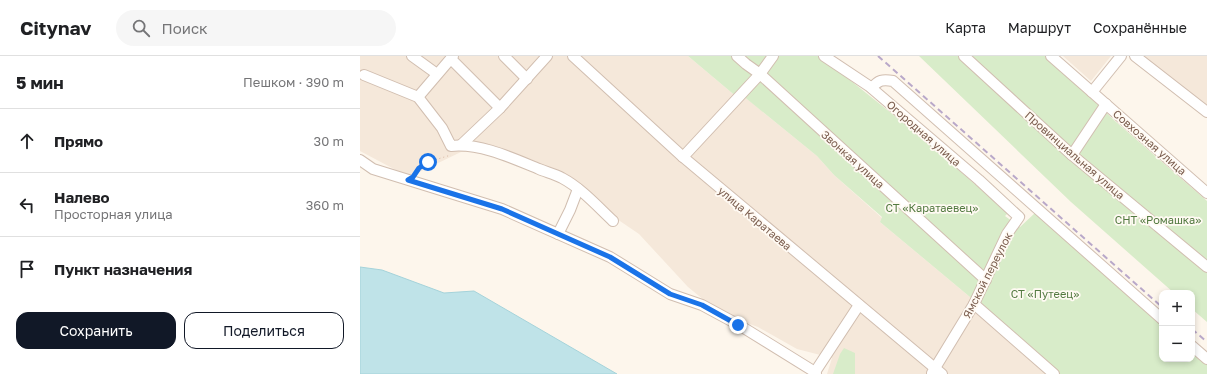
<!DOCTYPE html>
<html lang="ru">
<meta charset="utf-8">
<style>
body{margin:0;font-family:"Golos Text",sans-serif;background:#f6f6f6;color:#202124}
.controls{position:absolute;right:12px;bottom:12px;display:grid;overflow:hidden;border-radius:8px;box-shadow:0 2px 6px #0003}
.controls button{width:36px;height:36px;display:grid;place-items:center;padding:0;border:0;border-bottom:1px solid #e0e0e0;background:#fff;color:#202124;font:20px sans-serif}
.stop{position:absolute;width:12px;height:12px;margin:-9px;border:3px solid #1a73e8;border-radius:50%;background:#fff}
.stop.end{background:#1a73e8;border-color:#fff;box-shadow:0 1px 4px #0008}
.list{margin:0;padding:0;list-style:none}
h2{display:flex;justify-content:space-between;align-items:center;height:52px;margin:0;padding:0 16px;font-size:17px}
h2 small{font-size:13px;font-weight:400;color:#757577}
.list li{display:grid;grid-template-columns:26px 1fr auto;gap:12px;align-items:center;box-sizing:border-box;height:64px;padding:0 16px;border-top:1px solid #e0e0e0}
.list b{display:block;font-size:15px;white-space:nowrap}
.list p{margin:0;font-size:13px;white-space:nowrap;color:#757577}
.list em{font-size:13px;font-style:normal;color:#757577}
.actions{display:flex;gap:8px;padding:12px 16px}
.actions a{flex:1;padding:9px 0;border:1px solid #111827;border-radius:12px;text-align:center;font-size:14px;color:#111827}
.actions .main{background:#111827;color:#fff}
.icon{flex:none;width:22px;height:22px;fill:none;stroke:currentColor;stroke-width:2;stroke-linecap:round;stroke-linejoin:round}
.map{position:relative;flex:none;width:847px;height:318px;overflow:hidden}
header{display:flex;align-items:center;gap:24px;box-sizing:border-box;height:56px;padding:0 20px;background:#fff;border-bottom:1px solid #e0e0e0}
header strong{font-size:19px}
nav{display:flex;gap:22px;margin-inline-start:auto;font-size:14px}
.search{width:280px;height:36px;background:#f6f6f6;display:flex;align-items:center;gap:10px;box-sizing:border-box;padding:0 14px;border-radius:22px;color:#757577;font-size:15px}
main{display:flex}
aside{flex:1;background:#fff}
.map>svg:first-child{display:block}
.residential{fill:#f5e8da}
.green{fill:#d8ecc9}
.water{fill:#bfe3e8;stroke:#a5d3da}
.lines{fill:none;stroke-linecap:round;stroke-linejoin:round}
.minor-casing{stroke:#d1beb0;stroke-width:12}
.path{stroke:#d9b8a5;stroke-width:1;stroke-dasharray:1 3;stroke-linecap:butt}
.minor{stroke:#fff;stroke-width:10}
.rail{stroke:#b9a8c9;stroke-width:2;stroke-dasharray:6 4;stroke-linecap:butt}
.route{stroke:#1a73e8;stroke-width:5}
.labels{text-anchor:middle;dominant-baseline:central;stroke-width:3.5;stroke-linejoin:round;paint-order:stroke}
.street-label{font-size:11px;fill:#7a5c4d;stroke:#fffaf3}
.park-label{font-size:11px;fill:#537a41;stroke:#fffaf3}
</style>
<header>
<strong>Citynav</strong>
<div class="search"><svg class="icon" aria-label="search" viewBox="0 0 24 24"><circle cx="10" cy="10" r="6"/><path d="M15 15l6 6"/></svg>Поиск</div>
<nav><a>Карта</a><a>Маршрут</a><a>Сохранённые</a></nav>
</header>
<main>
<aside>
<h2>5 мин<small>Пешком · 390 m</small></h2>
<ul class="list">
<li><svg class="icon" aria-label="ahead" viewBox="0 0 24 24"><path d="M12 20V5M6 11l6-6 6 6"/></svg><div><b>Прямо</b></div><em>30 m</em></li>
<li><svg class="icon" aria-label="left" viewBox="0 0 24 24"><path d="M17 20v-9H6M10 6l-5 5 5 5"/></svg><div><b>Налево</b><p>Просторная улица</p></div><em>360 m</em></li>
<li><svg class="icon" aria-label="arrive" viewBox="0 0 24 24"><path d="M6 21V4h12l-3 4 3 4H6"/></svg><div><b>Пункт назначения</b></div></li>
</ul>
<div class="actions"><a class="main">Сохранить</a><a>Поделиться</a></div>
</aside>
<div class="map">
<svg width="847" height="318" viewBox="0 0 847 318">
<rect width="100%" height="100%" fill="#fdf6ec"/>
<g class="residential">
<path d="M0,0H328L378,42L381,38L457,100L474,119L522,162L520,166L616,246L695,318H467L472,302L437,293L398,271L361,258L328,231L279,178L229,144L211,125L125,96H101L49,121L0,95Z"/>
<path d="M703,0H751L731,25Z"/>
<path d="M771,0H847V62Z"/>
</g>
<g class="green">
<path d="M328,0H460L556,77L648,157L645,160L660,171L675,157L802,268V303H832V295L847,308V318H695L616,246L520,166L522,161L474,119L457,100L382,39L378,42Z"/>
<path d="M559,0H686L755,65L847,145V266L832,253V237H814L711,146Z"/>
<path d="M484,292L495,297V318H473L480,298Z"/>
</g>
<path class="water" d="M0,211L22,214L84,237L114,235L257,318H0Z"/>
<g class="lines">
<defs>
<g id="minor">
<path d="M52,0L77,18"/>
<path d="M144,0L167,23"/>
<path d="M213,0L323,101L582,318"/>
<path d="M377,0L386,8L400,18L626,224"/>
<path d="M464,0L509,30L619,124L659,161L647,178L614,248L572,317"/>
<path d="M604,0L712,99L847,211"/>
<path d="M691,0L847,137"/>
<path d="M775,0L847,56"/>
<path d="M91,3L140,52"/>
<path d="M4,19L58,41L82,72L91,90C121,87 152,102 179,113C186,116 195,118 202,122C221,132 237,150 253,165"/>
<path d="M512,32C518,24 523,23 533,25L802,263"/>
<path d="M732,36L761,0"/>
<path d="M58,41L93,0"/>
<path d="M101,89L140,52L187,0"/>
<path d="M712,99L746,48"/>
<path d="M323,101L400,18L413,0"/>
<path d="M0,104L13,113L142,153L250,201L310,238L342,249L379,269L455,316L456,318"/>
<path d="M198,178L210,154L218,133"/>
<path d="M614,248L694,318"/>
<path d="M832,290L847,303"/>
<path d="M455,316L499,249"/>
</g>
</defs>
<use href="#minor" class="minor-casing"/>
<path class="path" d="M56,117C64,106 78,103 91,99"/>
<use href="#minor" class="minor"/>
<g class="rail">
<path d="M518,0L802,251"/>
<path d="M832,273L847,286"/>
</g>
</g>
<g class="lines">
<path class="route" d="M68,106L59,112L53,121L48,124L142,153L250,201L310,238L342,249L378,269"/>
</g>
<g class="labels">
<g class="street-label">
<text transform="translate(564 77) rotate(41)">Огородная улица</text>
<text transform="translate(790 86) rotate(41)">Совхозная улица</text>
<text transform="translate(715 99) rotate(41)">Провинциальная улица</text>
<text transform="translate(493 103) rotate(42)">Звонкая улица</text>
<text transform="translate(395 162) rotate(40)">улица Каратаева</text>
<text transform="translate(627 219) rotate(-63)">Ямской переулок</text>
</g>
<g class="park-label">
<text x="572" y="151">СТ «Каратаевец»</text>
<text x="798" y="163">СНТ «Ромашка»</text>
<text x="685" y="237">СТ «Путеец»</text>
</g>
</g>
</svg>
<div class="controls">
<button>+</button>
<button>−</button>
</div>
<div class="stop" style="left:68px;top:106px"></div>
<div class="stop end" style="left:378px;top:269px"></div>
</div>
</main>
